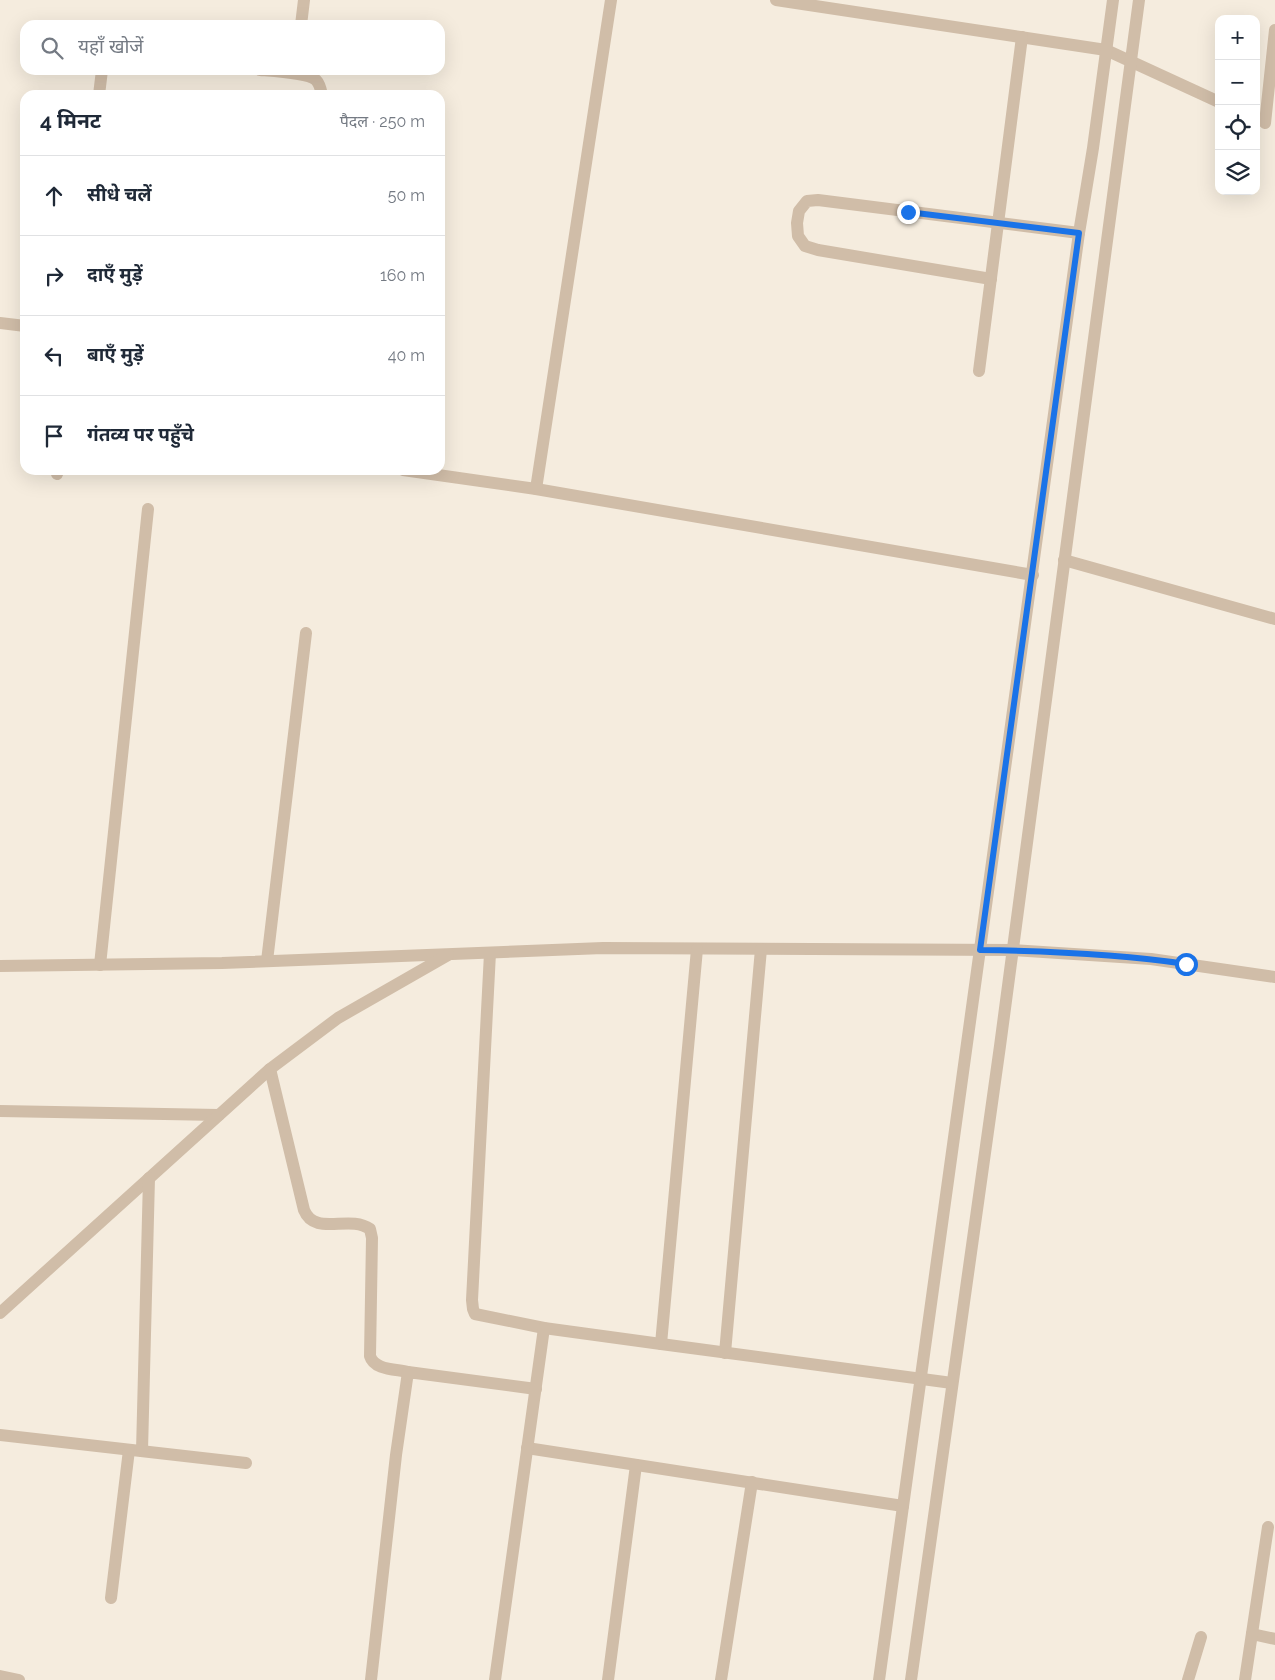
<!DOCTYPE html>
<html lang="hi">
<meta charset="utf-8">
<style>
body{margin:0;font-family:Raleway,"Noto Sans Devanagari",sans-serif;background:#f2f2f3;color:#1f2937}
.controls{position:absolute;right:15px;top:15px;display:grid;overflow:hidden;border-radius:10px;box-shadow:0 5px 20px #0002}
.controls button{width:45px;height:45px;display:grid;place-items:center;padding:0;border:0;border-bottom:1px solid #e0e1e3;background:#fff;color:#1f2937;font:25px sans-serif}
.stop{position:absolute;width:15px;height:15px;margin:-11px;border:4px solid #1a73e8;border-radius:50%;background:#fff}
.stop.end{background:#1a73e8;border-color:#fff;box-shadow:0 1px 5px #0008}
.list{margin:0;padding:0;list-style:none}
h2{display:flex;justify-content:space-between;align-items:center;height:65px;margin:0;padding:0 20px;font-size:21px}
h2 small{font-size:16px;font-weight:400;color:#747a83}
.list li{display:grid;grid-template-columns:32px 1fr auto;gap:15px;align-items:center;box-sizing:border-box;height:80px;padding:0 20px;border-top:1px solid #e0e1e3}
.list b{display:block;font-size:19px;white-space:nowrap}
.list em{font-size:16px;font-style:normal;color:#747a83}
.icon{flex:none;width:28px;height:28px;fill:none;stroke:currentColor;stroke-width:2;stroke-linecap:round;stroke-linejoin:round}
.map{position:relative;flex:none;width:1275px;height:1680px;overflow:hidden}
.search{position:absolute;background:#fff;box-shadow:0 5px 20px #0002;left:20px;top:20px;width:425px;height:55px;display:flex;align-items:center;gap:12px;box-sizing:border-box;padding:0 18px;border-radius:15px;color:#747a83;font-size:19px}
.panel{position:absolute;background:#fff;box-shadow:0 5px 20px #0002;left:20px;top:90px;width:425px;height:385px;border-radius:15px}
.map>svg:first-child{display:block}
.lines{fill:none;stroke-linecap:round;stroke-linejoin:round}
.minor{stroke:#d0bda8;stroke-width:12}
.route{stroke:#1a73e8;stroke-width:6}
</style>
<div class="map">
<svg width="1275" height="1680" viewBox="0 0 1275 1680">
<rect width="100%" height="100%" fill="#f5ecde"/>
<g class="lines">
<g class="minor">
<path d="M776,0L1106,50L1219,102"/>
<path d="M301,25L304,0"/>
<path d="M260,70C272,71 308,73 316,80C320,84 321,90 322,95"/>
<path d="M99,95L102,70"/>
<path d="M1265,123L1275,30"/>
<path d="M991,279L818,250L805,246L798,236L797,223L799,211L807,201L818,200L1079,233"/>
<path d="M0,323L25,326"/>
<path d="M979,371L1022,37"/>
<path d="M403,470L536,489L1033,575"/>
<path d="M57,474L58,470"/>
<path d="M536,489L611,0"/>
<path d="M1064,560L1275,619"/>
<path d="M490,953L472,1300L473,1309L475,1314L544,1328L661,1344L952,1383"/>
<path d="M267,961L306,633"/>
<path d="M100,965L148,509"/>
<path d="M0,966L222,963L603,948L1012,950L1151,959L1275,977"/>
<path d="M270,1069L304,1210C315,1237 349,1214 370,1229L372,1238L370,1356C374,1370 396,1369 408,1372"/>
<path d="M0,1111L219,1115"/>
<path d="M0,1313L270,1069L338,1018L448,955"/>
<path d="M661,1344L697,949"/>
<path d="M725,1353L761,949"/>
<path d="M0,1435L246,1463"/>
<path d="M527,1448L903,1506"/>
<path d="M142,1451L149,1178"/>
<path d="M111,1598L129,1450"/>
<path d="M1252,1634L1275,1639"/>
<path d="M0,1676L19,1680"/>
<path d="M371,1680L396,1455L408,1372L536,1389"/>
<path d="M495,1680L544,1328"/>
<path d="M608,1680L636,1465"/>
<path d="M721,1680L752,1482"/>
<path d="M879,1680L1079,233L1093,148L1113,0"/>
<path d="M911,1680L1000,1046L1139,0"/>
<path d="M1188,1680L1201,1637"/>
<path d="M1245,1680L1268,1527"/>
</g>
</g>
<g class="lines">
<path class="route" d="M908,212L1079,233L980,950C1048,951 1119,954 1186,964"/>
</g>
</svg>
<div class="controls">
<button>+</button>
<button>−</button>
<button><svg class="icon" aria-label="locate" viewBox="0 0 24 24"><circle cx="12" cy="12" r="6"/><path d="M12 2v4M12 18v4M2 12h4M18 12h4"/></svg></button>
<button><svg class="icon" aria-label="layers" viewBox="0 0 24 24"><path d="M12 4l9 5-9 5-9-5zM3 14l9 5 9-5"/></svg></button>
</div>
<div class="stop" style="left:1186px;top:964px"></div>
<div class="stop end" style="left:908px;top:212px"></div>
<div class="search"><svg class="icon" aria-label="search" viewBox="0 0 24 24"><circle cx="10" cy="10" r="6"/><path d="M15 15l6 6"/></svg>यहाँ खोजें</div>
<section class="panel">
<h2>4 मिनट<small>पैदल · 250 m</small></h2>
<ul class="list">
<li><svg class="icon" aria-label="ahead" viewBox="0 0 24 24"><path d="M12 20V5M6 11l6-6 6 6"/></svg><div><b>सीधे चलें</b></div><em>50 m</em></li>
<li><svg class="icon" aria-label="right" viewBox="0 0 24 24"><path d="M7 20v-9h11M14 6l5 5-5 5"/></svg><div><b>दाएँ मुड़ें</b></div><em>160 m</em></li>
<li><svg class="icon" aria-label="left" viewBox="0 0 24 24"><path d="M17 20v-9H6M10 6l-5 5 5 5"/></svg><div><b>बाएँ मुड़ें</b></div><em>40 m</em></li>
<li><svg class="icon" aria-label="arrive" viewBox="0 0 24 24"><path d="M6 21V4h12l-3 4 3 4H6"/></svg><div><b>गंतव्य पर पहुँचे</b></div></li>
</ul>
</section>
</div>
